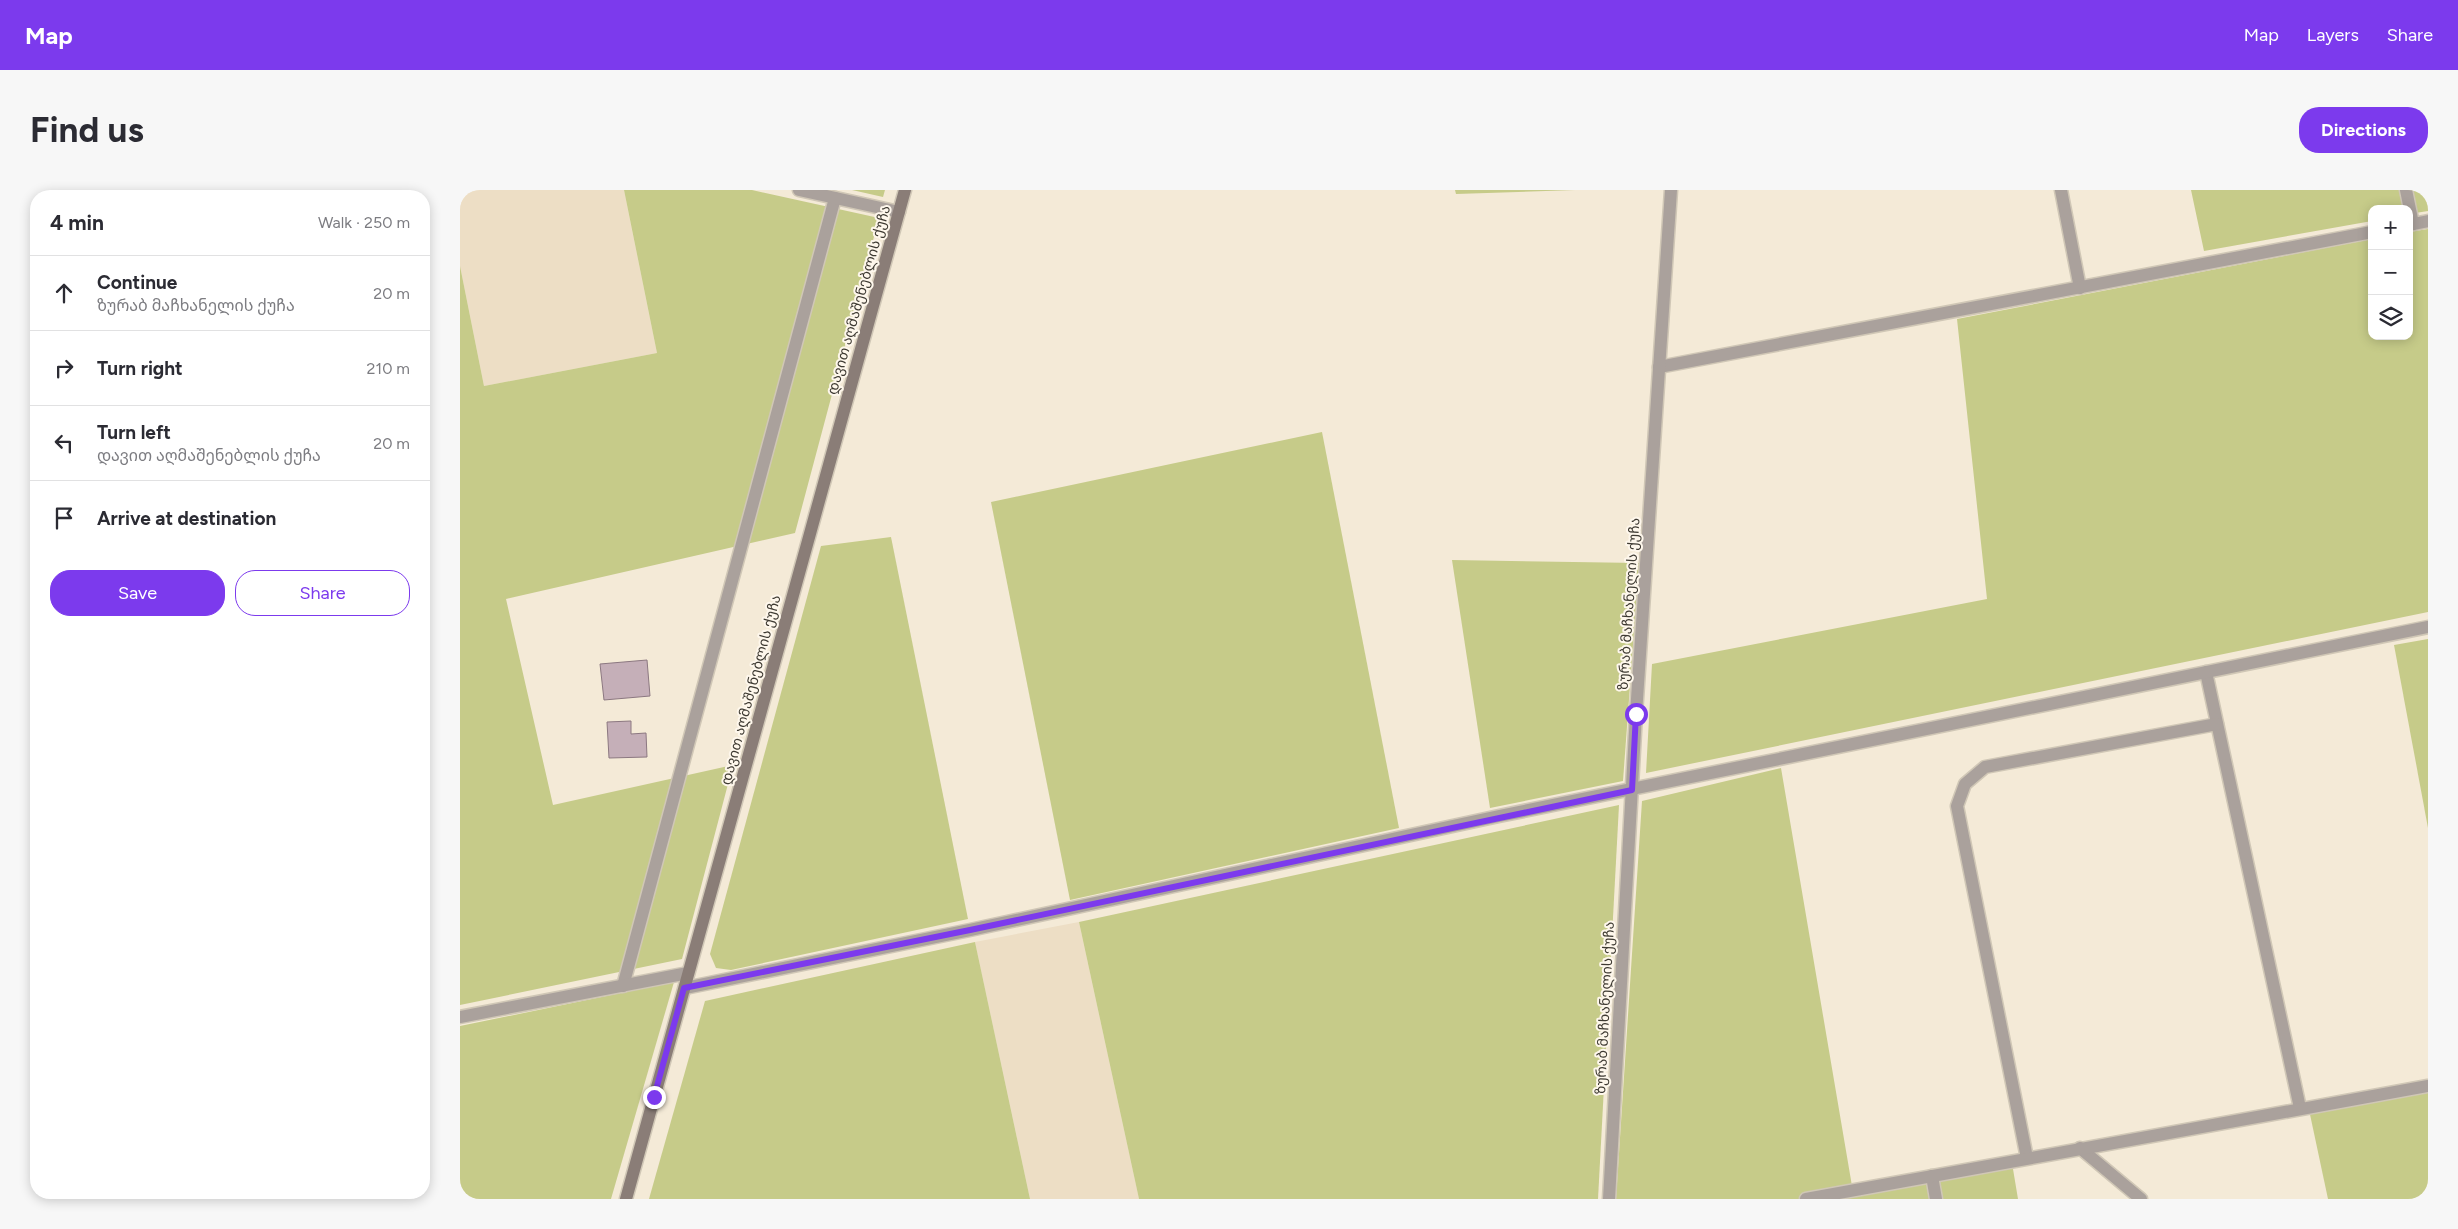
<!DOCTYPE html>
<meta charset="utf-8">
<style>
body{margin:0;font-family:Figtree,"Noto Sans Georgian",sans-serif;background:#f7f7f7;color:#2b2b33}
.controls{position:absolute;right:15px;top:15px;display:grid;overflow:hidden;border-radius:10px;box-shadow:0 2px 12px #0003}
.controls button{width:45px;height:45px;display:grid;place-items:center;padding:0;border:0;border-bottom:1px solid #e1e1e2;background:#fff;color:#2b2b33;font:25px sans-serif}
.stop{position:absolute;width:15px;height:15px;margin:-11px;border:4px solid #7c3aed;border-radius:50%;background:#fff}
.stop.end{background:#7c3aed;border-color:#fff;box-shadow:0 1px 5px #0008}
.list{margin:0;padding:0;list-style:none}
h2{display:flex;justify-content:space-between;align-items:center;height:65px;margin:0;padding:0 20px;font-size:21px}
h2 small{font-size:16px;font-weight:400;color:#7c7c81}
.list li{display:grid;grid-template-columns:32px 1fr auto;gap:15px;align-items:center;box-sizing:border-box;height:75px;padding:0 20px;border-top:1px solid #e1e1e2}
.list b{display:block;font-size:19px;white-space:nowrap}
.list p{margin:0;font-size:16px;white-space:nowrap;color:#7c7c81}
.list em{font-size:16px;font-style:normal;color:#7c7c81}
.actions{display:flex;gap:10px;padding:15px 20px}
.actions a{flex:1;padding:11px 0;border:1px solid #7c3aed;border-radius:20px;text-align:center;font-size:18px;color:#7c3aed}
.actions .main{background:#7c3aed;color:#fff}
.icon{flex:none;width:28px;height:28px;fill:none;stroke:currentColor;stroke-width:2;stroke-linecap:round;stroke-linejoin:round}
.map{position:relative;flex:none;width:1968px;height:1009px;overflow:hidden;border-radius:20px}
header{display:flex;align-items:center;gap:30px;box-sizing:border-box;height:70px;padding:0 25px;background:#7c3aed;color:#fff}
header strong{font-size:24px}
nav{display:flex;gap:28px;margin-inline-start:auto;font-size:18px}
.intro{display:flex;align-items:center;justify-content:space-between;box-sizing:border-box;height:120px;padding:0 30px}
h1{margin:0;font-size:35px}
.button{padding:12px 22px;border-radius:20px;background:#7c3aed;color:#fff;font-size:18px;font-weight:700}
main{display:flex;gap:30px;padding:0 30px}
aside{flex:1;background:#fff;border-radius:20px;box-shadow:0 2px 12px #0003}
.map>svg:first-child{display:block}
.built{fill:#eddec5}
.green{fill:#c6cb89}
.building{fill:#c5afb8;stroke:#8c7881}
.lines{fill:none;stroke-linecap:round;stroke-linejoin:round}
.lane-casing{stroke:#d0c7b6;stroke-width:15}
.street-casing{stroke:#d0c7b6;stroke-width:15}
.secondary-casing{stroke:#d0c7b6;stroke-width:15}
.lane{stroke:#aaa19c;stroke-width:12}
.street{stroke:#aaa19c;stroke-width:12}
.secondary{stroke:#8a7d77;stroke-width:12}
.route{stroke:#7c3aed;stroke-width:6}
.labels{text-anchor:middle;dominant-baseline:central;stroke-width:4;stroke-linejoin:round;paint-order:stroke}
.street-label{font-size:14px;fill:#3e3a32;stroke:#fef7ec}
</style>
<header>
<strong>Map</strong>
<nav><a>Map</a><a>Layers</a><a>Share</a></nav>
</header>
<div class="intro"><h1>Find us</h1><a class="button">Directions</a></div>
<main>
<aside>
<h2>4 min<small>Walk · 250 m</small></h2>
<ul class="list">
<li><svg class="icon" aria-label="ahead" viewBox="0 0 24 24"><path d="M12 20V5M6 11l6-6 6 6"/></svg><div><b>Continue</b><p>ზურაბ მაჩხანელის ქუჩა</p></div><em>20 m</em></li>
<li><svg class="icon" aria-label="right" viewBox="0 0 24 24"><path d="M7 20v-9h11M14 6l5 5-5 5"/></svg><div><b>Turn right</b></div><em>210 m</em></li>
<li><svg class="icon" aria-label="left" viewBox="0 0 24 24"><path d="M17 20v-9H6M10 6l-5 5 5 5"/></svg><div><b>Turn left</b><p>დავით აღმაშენებლის ქუჩა</p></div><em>20 m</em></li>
<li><svg class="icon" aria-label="arrive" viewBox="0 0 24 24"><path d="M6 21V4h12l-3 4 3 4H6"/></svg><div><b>Arrive at destination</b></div></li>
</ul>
<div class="actions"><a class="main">Save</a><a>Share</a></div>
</aside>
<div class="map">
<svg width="1968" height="1009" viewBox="0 0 1968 1009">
<rect width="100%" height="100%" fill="#f4ead7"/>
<g class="built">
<path d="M0,0H164L197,163L24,196L0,76Z"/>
<path d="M619,732L679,1009H570L515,752Z"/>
</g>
<g class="green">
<path d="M164,0H292L419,28L335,343L46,409L93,615L273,575L222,769L0,815V76L24,196L197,163Z"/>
<path d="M392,0H425L423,7Z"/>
<path d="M995,0H1115L996,4Z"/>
<path d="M1731,0H1968V21L1949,24V19H1912V31L1744,61Z"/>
<path d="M1968,39V422L1186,583L1192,474L1527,409L1497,129L1912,49V146H1949V42Z"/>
<path d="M862,242L939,638L610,710L531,312Z"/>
<path d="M431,347L508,729L271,780L256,778L250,764L361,356Z"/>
<path d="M992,370L1179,373L1163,591L1030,618Z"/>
<path d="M1968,449V638L1934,455Z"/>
<path d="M1321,578L1393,1002L1551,967L1558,1009H1156L1182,611Z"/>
<path d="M1159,615L1138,1009H679L619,732Z"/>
<path d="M515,752L570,1009H189L245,811Z"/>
<path d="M214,792L151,1009H0V836Z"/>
<path d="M1968,890V1009H1868L1848,915Z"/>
</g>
<g class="building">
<path d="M187,470L190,506L144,510L140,474Z"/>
<path d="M171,531V544L186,543L187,567L149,568L147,532Z"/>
</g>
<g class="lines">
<defs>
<g id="lane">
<path d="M1601,0L1620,98"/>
<path d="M1946,0L1953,34"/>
<path d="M1746,482L1840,918"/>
<path d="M163,796L375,8"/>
<path d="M1620,958L1681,1009"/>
<path d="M1567,968L1497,616L1505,594L1525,577L1757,534"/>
<path d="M1472,986L1476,1009"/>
</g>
<g id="street">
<path d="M339,0L439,22"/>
<path d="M1949,35L1968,31"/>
<path d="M1199,177L1912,42"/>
<path d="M225,798L510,740L1039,626L1968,437"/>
<path d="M0,827L228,783"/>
<path d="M1149,1009L1176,524L1211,0"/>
<path d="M1346,1009L1968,896"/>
</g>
<path id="secondary" d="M166,1009L445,0"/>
</defs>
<use href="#lane" class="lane-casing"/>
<use href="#street" class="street-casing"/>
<use href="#secondary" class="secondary-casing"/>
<use href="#lane" class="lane"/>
<use href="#street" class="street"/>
<use href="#secondary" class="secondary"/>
</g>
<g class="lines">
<path class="route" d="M194,907L224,798L510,740L1172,600L1176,524"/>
</g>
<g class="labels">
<g class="street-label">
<text transform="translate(399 110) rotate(-74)">დავით აღმაშენებლის ქუჩა</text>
<text transform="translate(1169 414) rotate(-86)">ზურაბ მაჩხანელის ქუჩა</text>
<text transform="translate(291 500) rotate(-75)">დავით აღმაშენებლის ქუჩა</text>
<text transform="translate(1145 818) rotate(-87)">ზურაბ მაჩხანელის ქუჩა</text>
</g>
</g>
</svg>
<div class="controls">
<button>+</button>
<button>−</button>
<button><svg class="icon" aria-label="layers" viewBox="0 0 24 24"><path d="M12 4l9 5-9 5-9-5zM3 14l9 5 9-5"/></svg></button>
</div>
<div class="stop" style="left:1176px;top:524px"></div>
<div class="stop end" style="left:194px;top:907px"></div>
</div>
</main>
